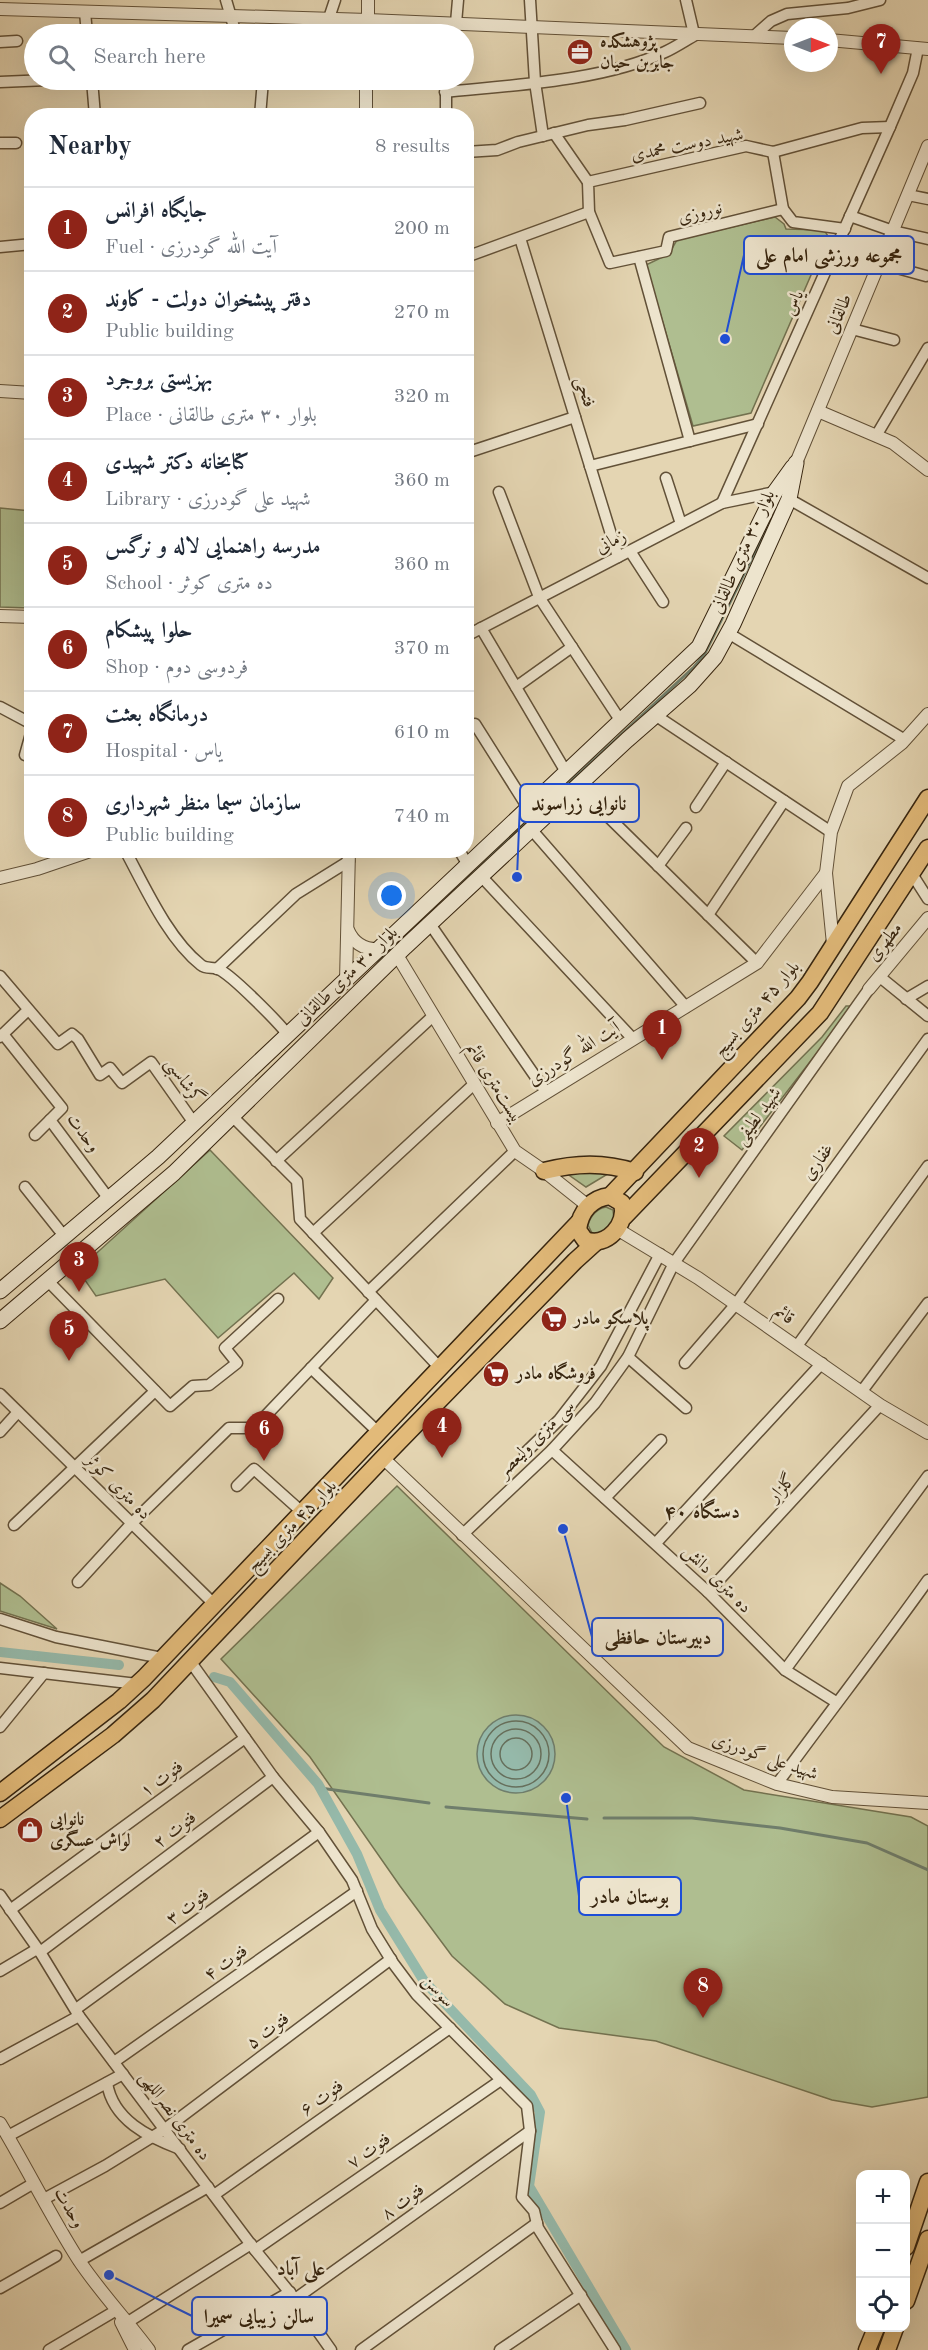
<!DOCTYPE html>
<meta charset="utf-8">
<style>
body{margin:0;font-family:"Old Standard TT",Amiri,serif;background:#f6f6f7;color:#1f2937}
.controls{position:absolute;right:18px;bottom:18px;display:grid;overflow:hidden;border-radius:12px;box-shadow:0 6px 24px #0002}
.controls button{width:54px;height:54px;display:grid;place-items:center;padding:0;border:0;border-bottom:2px solid #e0e1e3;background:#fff;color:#1f2937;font:30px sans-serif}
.compass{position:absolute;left:784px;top:18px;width:54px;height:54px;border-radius:50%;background:#fff;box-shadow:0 6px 24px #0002;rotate:90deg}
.you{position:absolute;left:392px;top:896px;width:21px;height:21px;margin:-15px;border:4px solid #fff;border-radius:50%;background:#1a73e8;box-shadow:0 0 0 9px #1a73e833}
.badge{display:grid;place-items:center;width:39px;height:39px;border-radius:50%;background:#8f2418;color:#fff;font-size:20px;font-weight:700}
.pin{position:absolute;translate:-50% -50px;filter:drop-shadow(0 2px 3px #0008)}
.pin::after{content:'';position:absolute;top:32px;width:21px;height:18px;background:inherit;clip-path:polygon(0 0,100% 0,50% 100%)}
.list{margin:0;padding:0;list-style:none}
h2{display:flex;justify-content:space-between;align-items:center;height:78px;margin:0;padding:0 24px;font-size:26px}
h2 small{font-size:20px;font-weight:400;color:#747a83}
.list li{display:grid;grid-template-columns:39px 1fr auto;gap:18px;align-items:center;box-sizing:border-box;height:84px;padding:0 24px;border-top:2px solid #e0e1e3}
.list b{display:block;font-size:22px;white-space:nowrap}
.list p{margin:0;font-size:20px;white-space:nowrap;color:#747a83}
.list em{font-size:20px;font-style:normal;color:#747a83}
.icon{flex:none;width:33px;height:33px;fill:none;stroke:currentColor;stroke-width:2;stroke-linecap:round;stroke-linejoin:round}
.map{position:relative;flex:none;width:928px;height:2350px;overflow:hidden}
.search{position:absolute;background:#fff;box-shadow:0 6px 24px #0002;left:24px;top:24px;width:450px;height:66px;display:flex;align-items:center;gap:15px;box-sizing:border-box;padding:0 21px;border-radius:33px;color:#747a83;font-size:22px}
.panel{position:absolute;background:#fff;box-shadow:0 6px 24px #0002;left:24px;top:108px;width:450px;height:750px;border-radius:24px}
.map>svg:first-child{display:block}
.green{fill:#afbe90;stroke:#737250;stroke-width:1.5}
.water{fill:#95b9aa;stroke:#6f7e6c;stroke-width:1.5}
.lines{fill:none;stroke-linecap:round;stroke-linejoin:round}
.shore{stroke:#666f5c;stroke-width:1.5}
.stream{stroke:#6f7e6c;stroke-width:3}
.canal{stroke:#95b9aa;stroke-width:10}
.minor-casing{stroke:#625138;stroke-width:13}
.tertiary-casing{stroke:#625138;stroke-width:14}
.secondary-casing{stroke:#37250f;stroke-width:17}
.primary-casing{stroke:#37250f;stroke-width:19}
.trunk-casing{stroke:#37250f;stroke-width:19}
.minor{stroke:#ede4cd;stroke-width:10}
.tertiary{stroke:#ede4cd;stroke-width:12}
.secondary{stroke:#ede4cd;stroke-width:15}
.primary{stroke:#e2ba79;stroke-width:16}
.trunk{stroke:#e2ba79;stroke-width:16}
.labels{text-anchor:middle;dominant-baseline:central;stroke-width:5;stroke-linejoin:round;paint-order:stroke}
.poi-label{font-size:18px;font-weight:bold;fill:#37250f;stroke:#ede4cd;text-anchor:start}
.street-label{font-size:18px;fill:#37250f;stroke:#ede4cd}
.neighbourhood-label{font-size:20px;font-weight:bold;fill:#37250f;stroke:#ede4cd}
.leader{fill:none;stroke:#1d4ed8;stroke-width:2}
.callout-dot{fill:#1d4ed8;stroke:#ede4cd;stroke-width:2}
.callout{fill:#ede4cd;stroke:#1d4ed8;stroke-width:2}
.callout-label{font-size:20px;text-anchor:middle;font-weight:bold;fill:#37250f}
</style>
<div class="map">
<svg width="928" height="2350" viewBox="0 0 928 2350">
<rect width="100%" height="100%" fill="#e4d5b2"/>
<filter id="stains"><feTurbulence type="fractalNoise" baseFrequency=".00333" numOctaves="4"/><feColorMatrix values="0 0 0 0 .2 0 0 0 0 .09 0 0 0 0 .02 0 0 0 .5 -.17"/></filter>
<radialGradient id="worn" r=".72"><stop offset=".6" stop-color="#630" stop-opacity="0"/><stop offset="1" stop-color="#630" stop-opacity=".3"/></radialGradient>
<g class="green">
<path d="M775,217L784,224L786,229L824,230L828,236L751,413L693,426L646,265L669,254L677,240Z"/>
<path d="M0,508L31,511V608L0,607Z"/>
<path d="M846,1006H853L742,1150L724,1136L822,1037Z"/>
<path d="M210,1150L333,1278L319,1299L294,1273L218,1338L165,1279L96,1296L78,1270Z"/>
<path d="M588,1170L606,1175L586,1187L566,1173Z"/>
<path d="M606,1207L613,1210L614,1220C609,1227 602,1236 592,1233L588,1225C591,1215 596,1209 606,1207Z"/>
<path d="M397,1486L664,1747L744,1790L911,1817L928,1826V2097L872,2107L832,2100L656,2041L559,2028L505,2004L452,1956L400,1886L310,1757L221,1659Z"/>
<path d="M0,1583L20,1596L57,1629L0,1611Z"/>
</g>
<circle class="water" cx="516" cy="1754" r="39"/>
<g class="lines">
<g class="shore">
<circle cx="516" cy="1754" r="33"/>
<circle cx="516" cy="1754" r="25"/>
<circle cx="516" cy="1754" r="16"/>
</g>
<g class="stream">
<path d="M377,961L694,667L704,655L776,509"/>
<path d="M320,1788L429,1803"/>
<path d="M446,1807L587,1819"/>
<path d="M604,1818H692L780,1828L867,1843L928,1870"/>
</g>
<g class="canal">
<path d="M0,1652L119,1665"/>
<path d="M214,1677L230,1682L318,1784L357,1854L380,1910L424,1981L531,2095L540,2112L529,2186L626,2350"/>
</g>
<defs>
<g id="minor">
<path d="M226,0L236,34"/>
<path d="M530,0L535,82L543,136"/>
<path d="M686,0L694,34"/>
<path d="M85,12L87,34"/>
<path d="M329,18L335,0"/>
<path d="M456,23L458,0"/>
<path d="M754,36L771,21L787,14L848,8L880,0"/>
<path d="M0,42L17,41"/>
<path d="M92,80L95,116"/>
<path d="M446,80V116"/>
<path d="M0,82L48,80"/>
<path d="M445,92C513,85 603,81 665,52C676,47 686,40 697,34"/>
<path d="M260,116L263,80"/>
<path d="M554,133L588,182"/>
<path d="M0,143H16"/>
<path d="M466,152L497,150L518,142L588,125L625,120L700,103"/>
<path d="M773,152L783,209"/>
<path d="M908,195L928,199"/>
<path d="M850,216L893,231L928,239"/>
<path d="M845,229L793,222L783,209L669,237L666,251L610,263L589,212L588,182L746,146L773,152L862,128L890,127"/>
<path d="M520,238L618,557"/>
<path d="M0,247L32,244"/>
<path d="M466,257L589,212"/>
<path d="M639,257L690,441"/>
<path d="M879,263L926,276"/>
<path d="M852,329L894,340"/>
<path d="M876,436L928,348"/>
<path d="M466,453L575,417"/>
<path d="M590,466L758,424"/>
<path d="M666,478L681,524"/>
<path d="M499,492L539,597L620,720"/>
<path d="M789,499L928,578"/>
<path d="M722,503L889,129L913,73L918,48"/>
<path d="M630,551L663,602"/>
<path d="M481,628L566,772"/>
<path d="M728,633L905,740"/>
<path d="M466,636L722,503L775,492"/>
<path d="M516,687L572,647"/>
<path d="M0,707L32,724"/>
<path d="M655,715L831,832"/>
<path d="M466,729L475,724L528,808"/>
<path d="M32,730L25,755L32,757"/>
<path d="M577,786L757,963"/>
<path d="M696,807L726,762"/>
<path d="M531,829L686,1007"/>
<path d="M125,850C145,887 168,939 201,965C206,969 212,967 218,969C231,974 279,1023 288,1035"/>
<path d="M459,850L468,865"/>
<path d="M658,866L686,828"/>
<path d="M912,874L928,899"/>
<path d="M481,876L633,1039"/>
<path d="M708,915L784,801"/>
<path d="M430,924L546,1092"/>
<path d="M217,969L296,894L349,861"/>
<path d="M0,976L58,1044L72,1034L78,1039L100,1075L110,1068L122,1083L151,1062L194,1123"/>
<path d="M880,977L928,1016"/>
<path d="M906,999L928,986"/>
<path d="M3,1034L62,1108L50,1120L109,1199"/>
<path d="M0,1037L28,1010"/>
<path d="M232,1116L297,1181L300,1219L440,1368"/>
<path d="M35,1135L50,1120"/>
<path d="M276,1161L432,1017"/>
<path d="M25,1187L64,1236"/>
<path d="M313,1233L473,1085"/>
<path d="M47,1280L170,1406L193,1386L209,1385L237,1363L225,1348L278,1299"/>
<path d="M368,1292L515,1151"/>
<path d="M797,1346L928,1166"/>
<path d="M628,1357L686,1408"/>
<path d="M685,1363L736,1304L928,1039"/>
<path d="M311,1368L378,1432"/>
<path d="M862,1391L928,1303"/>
<path d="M0,1394L214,1604"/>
<path d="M0,1432L18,1412"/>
<path d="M552,1450L708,1592L785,1670L836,1702"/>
<path d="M525,1453L559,1420L601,1366L660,1254"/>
<path d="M237,1486L254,1469L302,1512"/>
<path d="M605,1498L661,1440"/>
<path d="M14,1525L155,1391"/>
<path d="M462,1535L552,1450L595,1403L628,1357L674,1263L869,989"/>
<path d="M656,1543L822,1363"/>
<path d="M78,1582L132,1523L229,1428H254L376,1300"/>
<path d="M708,1592L880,1405"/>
<path d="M0,1619L56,1637L162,1658"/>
<path d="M190,1661L273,1777L319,1832L352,1880L372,1929L393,1963L417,1995L527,2106L530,2131L522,2197L534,2211L538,2228L615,2350"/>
<path d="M0,1668L137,1684"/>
<path d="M785,1670L928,1476"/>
<path d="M0,1727L44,1673"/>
<path d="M777,1784C827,1715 879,1649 928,1580"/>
<path d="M0,1895L40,1952L79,2016L255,2250L295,2299L331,2350"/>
<path d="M10,1910L245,1738"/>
<path d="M40,1952L273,1777"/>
<path d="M0,1971L37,1949"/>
<path d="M76,2009L319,1832"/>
<path d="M0,2059L79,2016"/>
<path d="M114,2062L357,1891"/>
<path d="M107,2083C113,2120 148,2137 180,2149"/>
<path d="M8,2136L123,2074"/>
<path d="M214,2195L450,2028"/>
<path d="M44,2199L105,2166L165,2129L391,1959"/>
<path d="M0,2203L34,2183"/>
<path d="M255,2250L501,2080"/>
<path d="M79,2261L208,2187"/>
<path d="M0,2288L56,2256"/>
<path d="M295,2299L530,2131"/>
<path d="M128,2322L251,2244"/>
<path d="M49,2350L115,2311"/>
<path d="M188,2350L290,2292"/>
<path d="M361,2350L537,2223"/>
<path d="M500,2350L581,2295"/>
</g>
<g id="tertiary">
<path d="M0,9L368,20L793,38"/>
<path d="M368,34V0"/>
<path d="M829,40L928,49"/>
<path d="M366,116V80"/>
<path d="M0,391L32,393"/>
<path d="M818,411L893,443L928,470"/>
<path d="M796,463L928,146"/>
<path d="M0,616L32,617"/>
<path d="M0,878L37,869L93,850"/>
<path d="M348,930C354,944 365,950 380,949"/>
<path d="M833,944L826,873L831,832L848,786L902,743L928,714"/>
<path d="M397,955L515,1151L544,1171L588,1206"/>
<path d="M346,981L349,850"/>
<path d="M869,989L928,918"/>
<path d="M497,1123L757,963L826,873"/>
<path d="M617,1229L698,1278L880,1405L928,1433"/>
<path d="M383,1458L688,1748L777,1784L832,1797L928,1803"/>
<path d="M0,2123C27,2168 50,2215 78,2259C99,2291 126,2319 149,2350"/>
<path d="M121,2322L135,2350"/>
</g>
<g id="secondary">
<path d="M0,1291L158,1157L699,647L775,492L793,467"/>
<path d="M0,1321L174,1173L405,947L627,740L690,685L715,657L733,624L789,499L796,463"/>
</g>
<g id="primary">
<path d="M544,1171C576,1163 604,1162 635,1172"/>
<path d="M610,1196L798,998L810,982L928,798"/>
<path d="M610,1196L622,1203C628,1224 607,1248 585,1240L578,1230C580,1211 592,1198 610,1196Z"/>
<path d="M624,1217L820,1013L928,848"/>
<path d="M0,1793L119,1701L144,1678L579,1222"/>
<path d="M0,1819L113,1735L153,1700L383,1458L575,1261L596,1242"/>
</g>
<g id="trunk">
<path d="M906,2247L928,2182"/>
<path d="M906,2301L928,2239"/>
<path d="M867,2350L876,2328"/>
<path d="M887,2350L895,2328"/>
</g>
</defs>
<use href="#minor" class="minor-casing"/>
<use href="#tertiary" class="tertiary-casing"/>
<use href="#secondary" class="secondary-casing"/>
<use href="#primary" class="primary-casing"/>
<use href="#trunk" class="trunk-casing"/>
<use href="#minor" class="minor"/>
<use href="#tertiary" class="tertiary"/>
<use href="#secondary" class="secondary"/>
<use href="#primary" class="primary"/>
<use href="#trunk" class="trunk"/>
</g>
<defs>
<symbol id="office-disc" viewBox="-11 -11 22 22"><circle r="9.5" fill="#8f2418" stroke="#ede4cd"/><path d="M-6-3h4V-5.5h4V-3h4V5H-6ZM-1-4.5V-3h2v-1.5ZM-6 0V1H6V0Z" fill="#fff"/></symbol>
<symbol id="supermarket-disc" viewBox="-11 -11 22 22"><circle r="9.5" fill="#8f2418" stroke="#ede4cd"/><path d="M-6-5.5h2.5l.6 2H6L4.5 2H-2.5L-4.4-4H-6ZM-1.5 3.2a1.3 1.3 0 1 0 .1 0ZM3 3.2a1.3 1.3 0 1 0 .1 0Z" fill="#fff"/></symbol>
<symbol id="shop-disc" viewBox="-11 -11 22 22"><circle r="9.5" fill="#8f2418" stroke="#ede4cd"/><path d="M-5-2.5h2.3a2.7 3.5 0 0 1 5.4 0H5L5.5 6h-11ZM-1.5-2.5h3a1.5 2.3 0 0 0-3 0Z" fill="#fff"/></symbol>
</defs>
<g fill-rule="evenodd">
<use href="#office-disc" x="565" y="37" width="30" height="30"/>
<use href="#supermarket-disc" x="539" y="1304" width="30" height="30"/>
<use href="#supermarket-disc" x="481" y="1359" width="30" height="30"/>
<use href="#shop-disc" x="15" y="1815" width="30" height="30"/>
</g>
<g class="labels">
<g class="poi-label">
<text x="600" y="42">پژوهشکده<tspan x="600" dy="21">جابربن حیان</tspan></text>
<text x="574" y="1319">پلاسکو مادر</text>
<text x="516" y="1374">فروشگاه مادر</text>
<text x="50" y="1820">نانوایی<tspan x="50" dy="21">لواش عسگری</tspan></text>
</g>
<g class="street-label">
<text transform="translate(687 145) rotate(-11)">شهید دوست محمدی</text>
<text transform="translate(700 213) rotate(-14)">نوروزی</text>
<text transform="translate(794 303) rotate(-66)">یاس</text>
<text transform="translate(839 314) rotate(-67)">طالقانی</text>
<text transform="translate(585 392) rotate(73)">فتحی</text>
<text transform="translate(611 542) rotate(-27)">زمانی</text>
<text transform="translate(743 552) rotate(-66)">بلوار ۳۰ متری طالقانی</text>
<text transform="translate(885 942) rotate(-51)">مطهری</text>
<text transform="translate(347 976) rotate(-44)">بلوار ۳۰ متری طالقانی</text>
<text transform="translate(757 1009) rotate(-49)">بلوار ۴۵ متری بسیج</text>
<text transform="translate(574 1054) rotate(-32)">آیت الله گودرزی</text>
<text transform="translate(184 1081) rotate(54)">گرشاسبی</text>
<text transform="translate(494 1083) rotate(58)">بیست‌متری قائم</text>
<text transform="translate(758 1116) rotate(-54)">شهید لطیفی</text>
<text transform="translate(83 1133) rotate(54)">وحدت</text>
<text transform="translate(818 1162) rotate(-54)">غفاری</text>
<text transform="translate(784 1315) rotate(35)">قائم</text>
<text transform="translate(536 1439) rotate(-45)">سی متری ولیعصر</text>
<text transform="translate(118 1487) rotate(45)">ده متری کوثر</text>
<text transform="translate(782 1488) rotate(-47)">گلزار</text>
<text transform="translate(292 1526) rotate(-46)">بلوار ۴۵ متری بسیج</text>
<text transform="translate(717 1579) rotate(45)">ده متری دانش</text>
<text transform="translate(765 1757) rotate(19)">شهید علی گودرزی</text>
<text transform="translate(162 1779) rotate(-36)">فتوت ۱</text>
<text transform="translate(175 1830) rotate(-37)">فتوت ۲</text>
<text transform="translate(188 1907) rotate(-36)">فتوت ۳</text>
<text transform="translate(226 1963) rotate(-35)">فتوت ۴</text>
<text transform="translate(438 1991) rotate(48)">سوسن</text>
<text transform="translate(268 2031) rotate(-37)">فتوت ۵</text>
<text transform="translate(322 2098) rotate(-35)">فتوت ۶</text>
<text transform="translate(175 2116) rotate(53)">ده متری نصراللهی</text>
<text transform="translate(369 2151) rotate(-35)">فتوت ۷</text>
<text transform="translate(403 2202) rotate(-36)">فتوت ۸</text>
<text transform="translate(69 2208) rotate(60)">وحدت</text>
</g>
<g class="neighbourhood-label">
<text x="702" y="1513">۴۰ دستگاه</text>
<text x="301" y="2270">علی آباد</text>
</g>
</g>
<path class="leader" d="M725 339L744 255M517 877L520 803M563 1529L592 1637M566 1798L579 1896M109 2275L192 2316"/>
<g class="callout-dot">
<circle cx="725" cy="339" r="6"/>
<circle cx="517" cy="877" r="6"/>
<circle cx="563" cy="1529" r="6"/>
<circle cx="566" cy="1798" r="6"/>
<circle cx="109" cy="2275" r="6"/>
</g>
<g class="callout">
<rect x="744" y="236" width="170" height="38" rx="6"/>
<rect x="520" y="784" width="119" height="38" rx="6"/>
<rect x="592" y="1618" width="131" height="38" rx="6"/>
<rect x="579" y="1877" width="102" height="38" rx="6"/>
<rect x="192" y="2297" width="135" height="38" rx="6"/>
</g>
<g class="callout-label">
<text x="829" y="262">مجموعه ورزشی امام علی</text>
<text x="579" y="810">نانوایی زراسوند</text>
<text x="658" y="1644">دبیرستان حافظی</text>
<text x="630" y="1903">بوستان مادر</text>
<text x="259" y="2323">سالن زیبایی سمیرا</text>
</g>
<rect width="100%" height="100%" filter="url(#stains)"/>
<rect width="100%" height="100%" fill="url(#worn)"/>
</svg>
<div class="controls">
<button>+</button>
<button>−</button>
<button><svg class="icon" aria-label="locate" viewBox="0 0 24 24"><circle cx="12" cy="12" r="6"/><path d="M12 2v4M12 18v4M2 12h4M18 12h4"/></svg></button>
</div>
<svg class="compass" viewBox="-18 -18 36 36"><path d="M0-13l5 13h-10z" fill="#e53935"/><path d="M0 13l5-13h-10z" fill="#747a83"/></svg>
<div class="you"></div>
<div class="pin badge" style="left:662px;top:1060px">1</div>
<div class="pin badge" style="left:699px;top:1178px">2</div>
<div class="pin badge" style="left:79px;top:1292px">3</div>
<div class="pin badge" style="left:442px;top:1458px">4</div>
<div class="pin badge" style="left:69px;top:1361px">5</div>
<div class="pin badge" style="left:264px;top:1461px">6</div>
<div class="pin badge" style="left:881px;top:74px">7</div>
<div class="pin badge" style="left:703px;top:2018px">8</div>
<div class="search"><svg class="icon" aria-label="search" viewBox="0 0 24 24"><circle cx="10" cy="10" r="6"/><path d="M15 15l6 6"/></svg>Search here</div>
<section class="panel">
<h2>Nearby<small>8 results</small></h2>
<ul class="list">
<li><span class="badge">1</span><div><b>جایگاه افرانس</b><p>Fuel · آیت الله گودرزی</p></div><em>200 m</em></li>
<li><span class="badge">2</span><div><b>دفتر پیشخوان دولت - کاوند</b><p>Public building</p></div><em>270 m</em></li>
<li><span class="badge">3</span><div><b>بهزیستی بروجرد</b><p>Place · بلوار ۳۰ متری طالقانی</p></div><em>320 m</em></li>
<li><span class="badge">4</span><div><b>کتابخانه دکتر شهیدی</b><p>Library · شهید علی گودرزی</p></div><em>360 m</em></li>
<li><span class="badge">5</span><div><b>مدرسه راهنمایی لاله و نرگس</b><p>School · ده متری کوثر</p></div><em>360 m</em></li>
<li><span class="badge">6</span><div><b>حلوا پیشکام</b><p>Shop · فردوسی دوم</p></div><em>370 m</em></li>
<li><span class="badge">7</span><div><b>درمانگاه بعثت</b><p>Hospital · یاس</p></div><em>610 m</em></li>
<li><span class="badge">8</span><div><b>سازمان سیما منظر شهرداری</b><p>Public building</p></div><em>740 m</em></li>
</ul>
</section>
</div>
